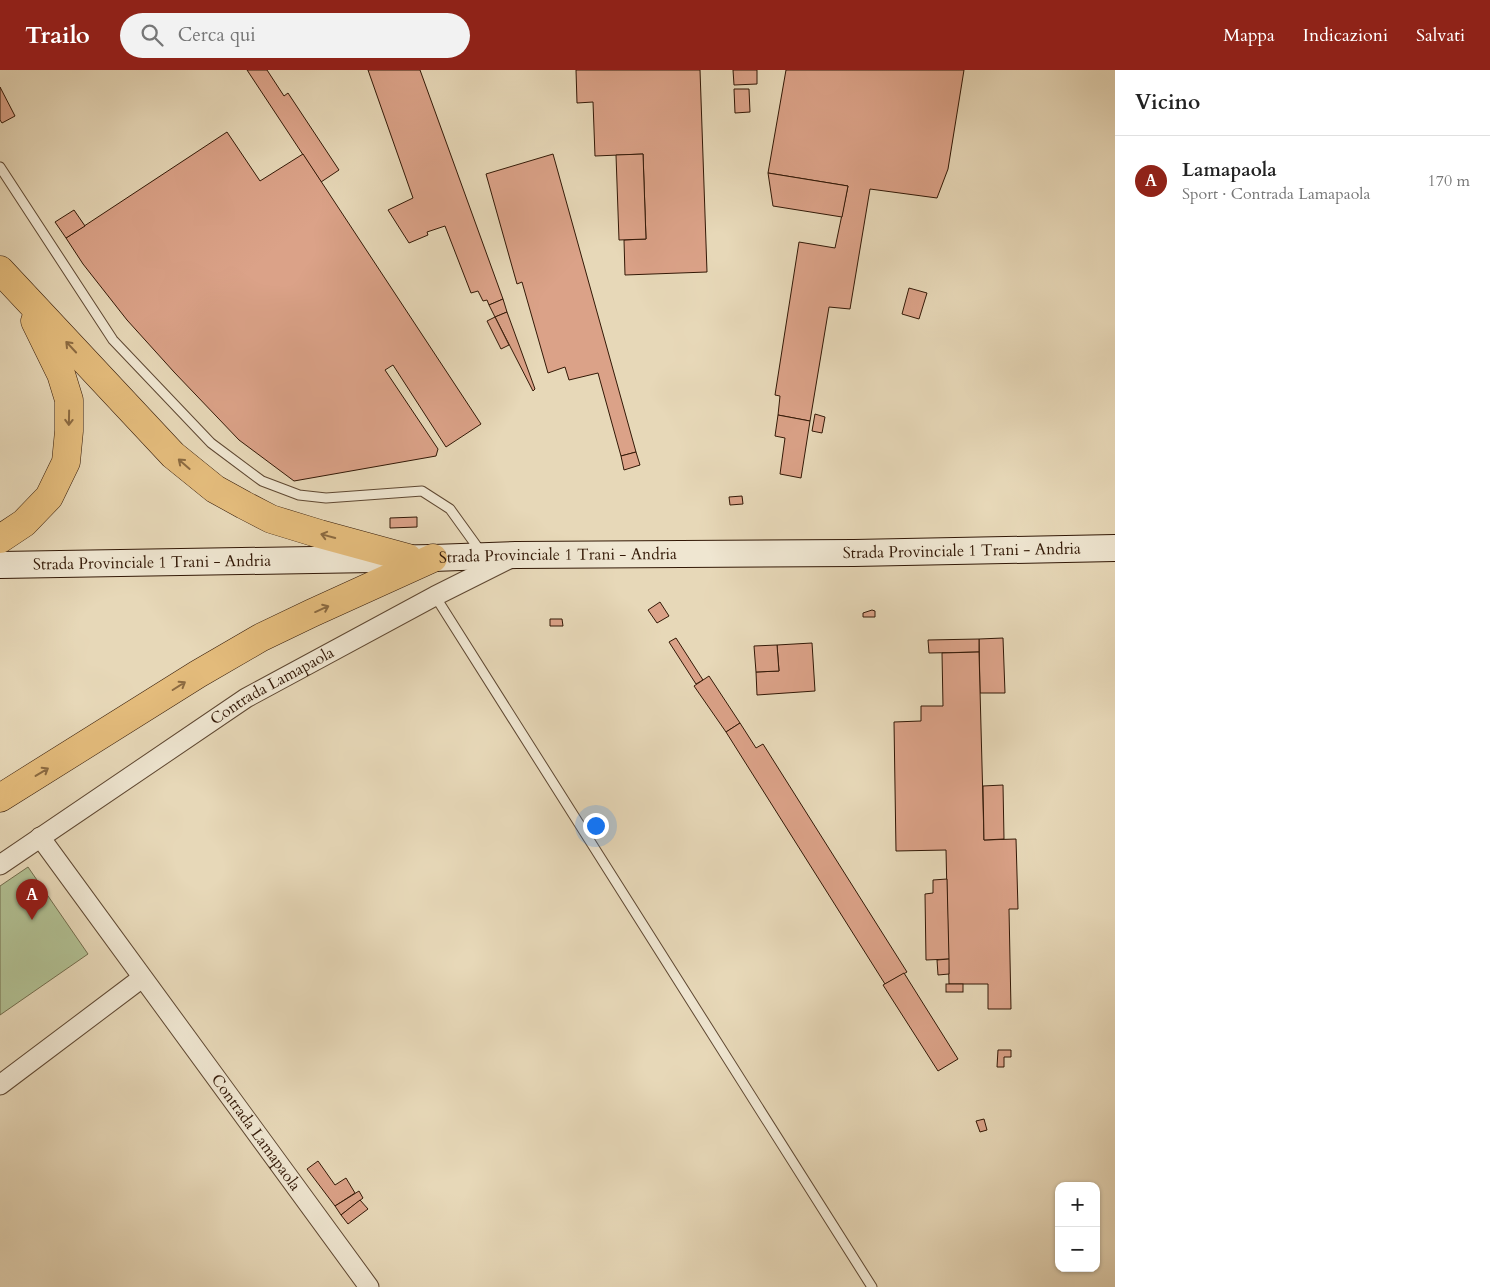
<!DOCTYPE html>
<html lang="it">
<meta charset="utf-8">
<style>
body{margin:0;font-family:Cardo,serif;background:#f2f2f2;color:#222}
.controls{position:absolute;right:15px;bottom:15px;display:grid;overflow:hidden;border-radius:10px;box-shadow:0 1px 4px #0004}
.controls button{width:45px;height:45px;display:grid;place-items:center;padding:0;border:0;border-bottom:1px solid #e0e0e0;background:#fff;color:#222;font:25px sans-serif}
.you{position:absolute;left:595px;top:755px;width:18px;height:18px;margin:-12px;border:4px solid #fff;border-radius:50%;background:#1a73e8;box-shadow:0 0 0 8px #1a73e833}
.badge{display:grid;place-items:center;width:32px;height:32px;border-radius:50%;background:#8f2418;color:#fff;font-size:16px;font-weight:700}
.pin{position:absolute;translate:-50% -41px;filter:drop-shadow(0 1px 2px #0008)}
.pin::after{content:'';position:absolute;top:26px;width:18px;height:15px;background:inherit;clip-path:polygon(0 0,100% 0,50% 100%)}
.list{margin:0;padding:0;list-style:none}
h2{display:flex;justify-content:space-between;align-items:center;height:65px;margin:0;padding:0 20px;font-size:21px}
h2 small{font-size:16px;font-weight:400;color:#767676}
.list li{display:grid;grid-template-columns:32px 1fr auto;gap:15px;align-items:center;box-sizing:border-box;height:90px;padding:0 20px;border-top:1px solid #e0e0e0}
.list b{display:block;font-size:19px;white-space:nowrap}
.list p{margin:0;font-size:16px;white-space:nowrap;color:#767676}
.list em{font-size:16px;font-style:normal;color:#767676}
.icon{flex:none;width:28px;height:28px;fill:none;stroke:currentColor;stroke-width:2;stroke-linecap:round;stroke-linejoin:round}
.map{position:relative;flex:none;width:1115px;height:1217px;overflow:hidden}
header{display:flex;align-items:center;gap:30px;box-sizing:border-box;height:70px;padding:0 25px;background:#8f2418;color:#fff}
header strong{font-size:24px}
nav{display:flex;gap:28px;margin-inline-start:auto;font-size:18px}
.search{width:350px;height:45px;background:#f2f2f2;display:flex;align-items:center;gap:12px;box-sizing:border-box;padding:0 18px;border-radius:28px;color:#767676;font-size:19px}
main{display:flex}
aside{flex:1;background:#fff}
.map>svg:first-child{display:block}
.green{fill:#b1c093;stroke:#726c4c}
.building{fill:#dba288;stroke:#321806}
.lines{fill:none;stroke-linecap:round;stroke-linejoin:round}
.lane-casing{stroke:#5f4832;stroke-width:11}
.street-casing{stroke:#5f4832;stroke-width:21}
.secondary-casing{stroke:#321806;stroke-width:28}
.primary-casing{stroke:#321806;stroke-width:29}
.lane{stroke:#efe6d1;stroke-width:9}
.street{stroke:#efe6d1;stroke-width:19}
.secondary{stroke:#efe6d1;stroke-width:26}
.primary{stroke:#e4bc7c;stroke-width:28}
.oneway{stroke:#8b6a41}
.labels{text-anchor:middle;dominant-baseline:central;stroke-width:4.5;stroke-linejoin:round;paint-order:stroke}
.street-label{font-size:16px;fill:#321806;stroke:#efe6d1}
</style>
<header>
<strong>Trailo</strong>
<div class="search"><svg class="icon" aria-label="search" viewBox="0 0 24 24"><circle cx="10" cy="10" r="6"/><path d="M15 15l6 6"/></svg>Cerca qui</div>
<nav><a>Mappa</a><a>Indicazioni</a><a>Salvati</a></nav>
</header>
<main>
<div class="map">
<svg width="1115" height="1217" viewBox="0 0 1115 1217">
<rect width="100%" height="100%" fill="#e7d8b8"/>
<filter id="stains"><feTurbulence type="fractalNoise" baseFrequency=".004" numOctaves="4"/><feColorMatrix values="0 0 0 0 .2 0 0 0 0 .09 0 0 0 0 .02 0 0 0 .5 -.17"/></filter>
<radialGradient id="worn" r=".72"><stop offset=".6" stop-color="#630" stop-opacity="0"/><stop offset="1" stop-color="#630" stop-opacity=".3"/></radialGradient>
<path class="green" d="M28,797L88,884L0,945V816Z"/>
<g class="building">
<path d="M247,0H267L284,26L288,23L339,100L321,112Z"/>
<path d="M368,0H420L503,229L489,235L487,230L483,231L478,221L471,223L445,156L427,162L428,165L409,173L388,140L413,128Z"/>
<path d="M576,0H700L707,202L625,205L624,170L646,169L643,84L595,86L593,32L577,33Z"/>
<path d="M733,0H757V14L734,15Z"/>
<path d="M786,0H964L948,99L937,128L870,119L850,239L829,237L810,351L778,345L780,326L775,325L799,172L835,178L848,116L768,103Z"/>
<path d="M0,17L15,46L2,53L0,50Z"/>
<path d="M734,19H749L750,42L735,43Z"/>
<path d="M227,62L260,111L303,84L481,354L446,377L393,295L385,300L438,379L436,386L294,411L239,370L174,302L127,250L83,194L66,168Z"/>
<path d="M553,84L636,382L621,386L598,303L569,310L565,297L548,303L522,212L517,214L486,104Z"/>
<path d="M643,84L646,169L619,170L616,85Z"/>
<path d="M768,103L848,116L842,147L773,136Z"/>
<path d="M74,140L85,156L66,168L55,152Z"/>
<path d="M909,218L927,223L919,249L902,244Z"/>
<path d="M503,229L507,242L495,247L489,235Z"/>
<path d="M507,242L535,319L533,321L495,247Z"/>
<path d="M495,247L509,275L501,279L487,251Z"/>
<path d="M815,344L825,347L822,363L812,361Z"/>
<path d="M778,345L810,351L801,408L780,404L785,368L775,366Z"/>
<path d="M636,382L640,395L624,400L621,386Z"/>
<path d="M742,426L743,434L730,435L729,427Z"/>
<path d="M417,447V457L390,458V448Z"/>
<path d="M660,532L669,546L657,553L648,540Z"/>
<path d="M872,540L875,541V547H863V543Z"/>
<path d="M550,549H562L563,556H550Z"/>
<path d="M676,568L703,610L696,614L669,572Z"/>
<path d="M1003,568L1005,623H980L979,569Z"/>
<path d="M979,569V582L929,583L928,570Z"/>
<path d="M812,573L815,621L757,625L756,602L779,601L777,575Z"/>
<path d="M777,575L779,601L756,602L754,576Z"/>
<path d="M979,582L984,770L1016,769L1018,839H1009L1011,939H988V914H949L946,780L896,781L894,652L921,651V636H943L942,583Z"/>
<path d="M709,606L740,653L726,662L694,616Z"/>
<path d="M740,653L756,678L763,674L907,902L885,914L726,662Z"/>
<path d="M1003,715L1004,769L984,770L983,716Z"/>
<path d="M947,809L949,889L926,890L925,824L933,823V810Z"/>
<path d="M949,889V904L938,905L937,890Z"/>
<path d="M904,903L958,989L938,1001L883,915Z"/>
<rect x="946" y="914" width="17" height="8"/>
<path d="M998,980H1011V987H1004V997H997Z"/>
<path d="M984,1049L987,1060L980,1062L976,1051Z"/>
<path d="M318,1091L335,1115L346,1108L355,1123L335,1136L307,1099Z"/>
<path d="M359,1121L363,1128L341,1145L335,1136Z"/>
<path d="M360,1130L368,1139L348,1154L341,1145Z"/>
</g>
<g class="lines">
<defs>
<g id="lane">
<path d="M0,97L113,270L211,373L262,411L299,425L326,428L422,421L450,439L481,482"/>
<path d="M435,526L872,1217"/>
</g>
<g id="street">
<path id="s1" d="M40,767L369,1217"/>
<path id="s2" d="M0,795L246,628L435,526L511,488"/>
<path d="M0,1015L142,908"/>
</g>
<g id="secondary">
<path id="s3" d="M0,495L433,488L516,485L854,483L1115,478"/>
</g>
<g id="primary">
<path d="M0,200L173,385L215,419L244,435L271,449L320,464L408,488"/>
<path d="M0,469L24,453L49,427L66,392L69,361V330L61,304L35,251"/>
<path d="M0,728L198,604L260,568L312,543L433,488"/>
</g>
</defs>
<use href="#lane" class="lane-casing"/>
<use href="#street" class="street-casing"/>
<use href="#secondary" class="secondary-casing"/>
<use href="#primary" class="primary-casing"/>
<use href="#lane" class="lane"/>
<use href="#street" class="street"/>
<use href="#secondary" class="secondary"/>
<use href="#primary" class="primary"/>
</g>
<defs><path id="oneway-shaft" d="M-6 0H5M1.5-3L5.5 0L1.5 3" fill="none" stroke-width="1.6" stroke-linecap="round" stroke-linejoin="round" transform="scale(1.25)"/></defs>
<g class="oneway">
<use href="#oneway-shaft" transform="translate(71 277) rotate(-133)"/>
<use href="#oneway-shaft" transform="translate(69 348) rotate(91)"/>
<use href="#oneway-shaft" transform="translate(184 394) rotate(-139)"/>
<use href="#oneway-shaft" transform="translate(328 466) rotate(-165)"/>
<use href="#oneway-shaft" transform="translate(322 539) rotate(-24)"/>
<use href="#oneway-shaft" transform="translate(179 616) rotate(-32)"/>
<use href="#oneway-shaft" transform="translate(42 702) rotate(-31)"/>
</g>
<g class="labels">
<g class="street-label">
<text stroke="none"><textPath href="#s3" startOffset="962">Strada Provinciale 1 Trani - Andria</textPath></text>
<text stroke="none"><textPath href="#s3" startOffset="558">Strada Provinciale 1 Trani - Andria</textPath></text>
<text stroke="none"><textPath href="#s3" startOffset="152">Strada Provinciale 1 Trani - Andria</textPath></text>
<text stroke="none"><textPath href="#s2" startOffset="326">Contrada Lamapaola</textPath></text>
<text stroke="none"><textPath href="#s1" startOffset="366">Contrada Lamapaola</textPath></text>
</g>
</g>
<rect width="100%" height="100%" filter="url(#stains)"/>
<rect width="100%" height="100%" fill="url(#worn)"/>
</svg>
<div class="controls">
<button>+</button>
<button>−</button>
</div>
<div class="you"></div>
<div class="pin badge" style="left:32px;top:850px">A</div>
</div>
<aside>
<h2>Vicino<small></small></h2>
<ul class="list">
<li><span class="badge">A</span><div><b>Lamapaola</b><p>Sport · Contrada Lamapaola</p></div><em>170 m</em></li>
</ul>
</aside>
</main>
